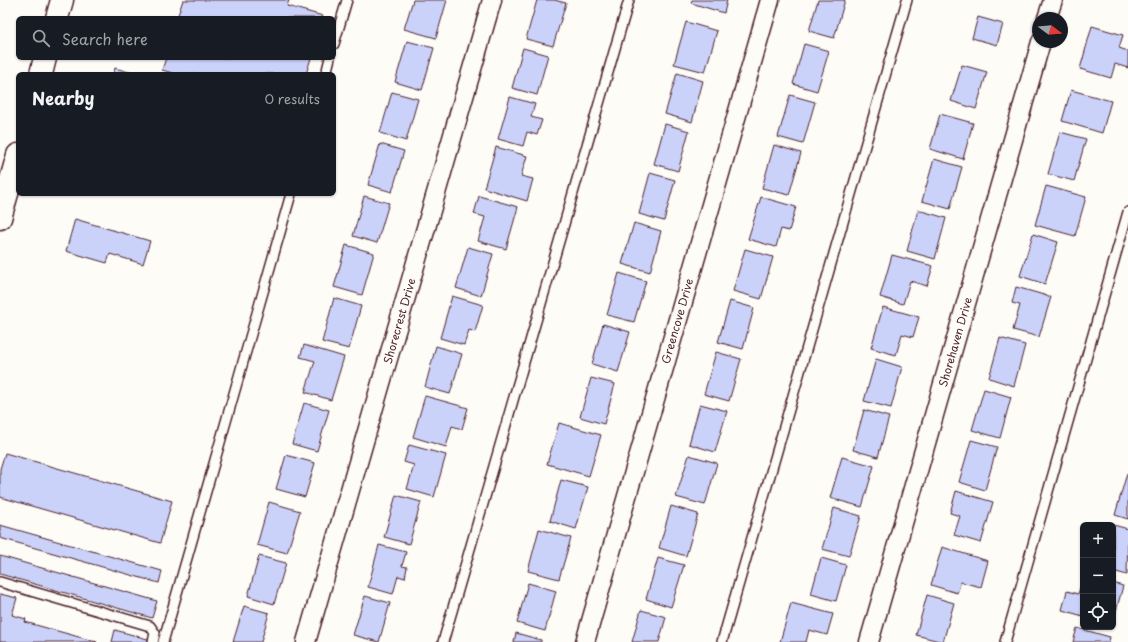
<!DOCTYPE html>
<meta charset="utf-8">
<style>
body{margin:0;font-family:"Playpen Sans",sans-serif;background:#20242c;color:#f1f3f6}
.controls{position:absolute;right:12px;bottom:12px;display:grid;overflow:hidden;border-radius:6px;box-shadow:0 1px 3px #0004}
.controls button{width:36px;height:36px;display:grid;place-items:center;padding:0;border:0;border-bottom:1px solid #363941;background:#171b24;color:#f1f3f6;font:20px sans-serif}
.compass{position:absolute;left:1032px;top:12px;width:36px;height:36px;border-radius:50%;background:#171b24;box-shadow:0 1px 3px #0004;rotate:106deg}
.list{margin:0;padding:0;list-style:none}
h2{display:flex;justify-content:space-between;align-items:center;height:52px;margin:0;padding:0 16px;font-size:17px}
h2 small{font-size:13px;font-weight:400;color:#9ea1a6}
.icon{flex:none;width:22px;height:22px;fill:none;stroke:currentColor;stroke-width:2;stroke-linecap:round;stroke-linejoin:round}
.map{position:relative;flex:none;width:1128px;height:642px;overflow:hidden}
.search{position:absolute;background:#171b24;box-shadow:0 1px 3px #0004;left:16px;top:16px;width:320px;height:44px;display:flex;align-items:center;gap:10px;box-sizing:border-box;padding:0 14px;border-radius:6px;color:#9ea1a6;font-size:15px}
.panel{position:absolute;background:#171b24;box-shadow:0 1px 3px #0004;left:16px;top:72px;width:320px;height:124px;border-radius:6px}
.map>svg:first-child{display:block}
.building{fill:#cbd2fa;stroke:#4a1f2b}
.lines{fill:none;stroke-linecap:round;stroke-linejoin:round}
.lane-casing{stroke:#4a1f2b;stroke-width:12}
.street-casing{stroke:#4a1f2b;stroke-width:21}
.secondary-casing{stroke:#4a1f2b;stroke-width:25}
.lane{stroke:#fdfcf7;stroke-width:9}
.street{stroke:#fdfcf7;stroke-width:18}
.secondary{stroke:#fdfcf7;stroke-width:22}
.labels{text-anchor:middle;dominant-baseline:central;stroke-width:3;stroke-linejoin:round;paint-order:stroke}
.street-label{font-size:11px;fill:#4a1f2b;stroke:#fdfcf7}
</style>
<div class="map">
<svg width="1128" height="642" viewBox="0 0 1128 642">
<rect width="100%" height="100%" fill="#fdfcf7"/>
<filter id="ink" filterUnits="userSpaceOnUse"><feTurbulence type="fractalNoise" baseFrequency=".025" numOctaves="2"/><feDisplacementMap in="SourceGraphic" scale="8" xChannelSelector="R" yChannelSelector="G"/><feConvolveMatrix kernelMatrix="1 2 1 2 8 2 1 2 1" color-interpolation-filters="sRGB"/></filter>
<g filter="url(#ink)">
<g class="building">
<path d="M183,0H289L287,6L323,16L322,18H177Z"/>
<path d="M413,0H447L436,38L404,29Z"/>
<path d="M537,0H554L566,3L553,46L526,39Z"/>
<path d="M692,0H727L724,13L691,3Z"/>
<path d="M818,0H845L834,38L809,31Z"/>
<path d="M978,17L1003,24L997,45L972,38Z"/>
<path d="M686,22L717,31L705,72L674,64Z"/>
<path d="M1092,26L1123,35L1119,48L1128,51V68L1115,64L1111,78L1080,69Z"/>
<path d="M407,41L434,48L422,90L395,82Z"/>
<path d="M804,44L829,51L817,91L793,84Z"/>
<path d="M523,48L548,55L537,95L512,88Z"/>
<path d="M166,58H311L306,74H176L162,70Z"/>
<path d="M962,65L987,72L976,109L951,101Z"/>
<path d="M115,68L136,74H113Z"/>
<path d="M677,73L703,81L692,122L665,114Z"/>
<path d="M1071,90L1111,101L1102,133L1062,121Z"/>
<path d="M392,92L418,99L406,141L380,133Z"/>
<path d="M790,95L815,102L803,144L778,137Z"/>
<path d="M510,97L535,104L531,117L542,120L537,135L527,132L523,146L498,139Z"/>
<path d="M940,114L973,123L963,159L930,149Z"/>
<path d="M665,124L689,131L678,171L654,164Z"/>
<path d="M1060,132L1086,139L1074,181L1048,174Z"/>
<path d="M380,144L404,151L392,192L368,185Z"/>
<path d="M774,145L801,153L789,195L762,188Z"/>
<path d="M496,147L527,156L521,176L533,179L527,201L484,188Z"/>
<path d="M934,159L962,167L950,209L922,201Z"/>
<path d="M650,173L675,180L664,221L639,214Z"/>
<path d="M1046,186L1086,197L1075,236L1035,225Z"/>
<path d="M364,196L389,203L377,243L353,236Z"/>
<path d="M479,196L518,207L506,249L478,241L485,217L474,214Z"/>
<path d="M761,197L796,207L789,231L781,229L776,247L748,239Z"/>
<path d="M918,210L946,218L935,259L907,251Z"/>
<path d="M75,219L150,241L143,264L110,254L107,263L66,251Z"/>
<path d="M634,223L661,231L650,272L622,264Z"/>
<path d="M1033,234L1058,242L1045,284L1020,276Z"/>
<path d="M346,245L374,253L362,295L334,287Z"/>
<path d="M468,247L493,254L481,296L456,288Z"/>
<path d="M745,249L773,257L761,299L733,291Z"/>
<path d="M892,255L933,266L927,286L910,281L903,304L880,297Z"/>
<path d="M619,273L646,281L634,322L607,315Z"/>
<path d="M1016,287L1051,297L1039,337L1013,330L1020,305L1012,303Z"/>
<path d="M452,296L483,305L475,332L469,330L464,345L440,338Z"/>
<path d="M334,298L361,306L349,349L322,342Z"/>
<path d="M730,301L754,308L743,349L718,342Z"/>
<path d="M883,307L919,317L913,337L902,334L896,355L871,348Z"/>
<path d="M603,324L630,332L618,372L592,364Z"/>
<path d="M1000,338L1025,345L1014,386L989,378Z"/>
<path d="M304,345L344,357L331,400L305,392L315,361L300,357Z"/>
<path d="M436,346L462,354L450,394L425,387Z"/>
<path d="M716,352L741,359L729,401L704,394Z"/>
<path d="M876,359L902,367L891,408L864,401Z"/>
<path d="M591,378L615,384L604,424L580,417Z"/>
<path d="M984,389L1011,397L1000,438L972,430Z"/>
<path d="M425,396L468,408L462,429L452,426L446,447L413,437Z"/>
<path d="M304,403L329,410L317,451L292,444Z"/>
<path d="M700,404L727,411L715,452L689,444Z"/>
<path d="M864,410L889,417L878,457L853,450Z"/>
<path d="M559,423L601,435L589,476L547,464Z"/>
<path d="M971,440L997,447L985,490L959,482Z"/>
<path d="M409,445L446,455L434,497L407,489L414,465L404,462Z"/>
<path d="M5,453L172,501L160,543L0,497V469Z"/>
<path d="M286,455L315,463L305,497L276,489Z"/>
<path d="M689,455L717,463L705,505L676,497Z"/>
<path d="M842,457L874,466L862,507L830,498Z"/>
<path d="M1127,473L1128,474V519L1115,515Z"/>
<path d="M561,480L588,487L576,529L550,521Z"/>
<path d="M956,491L993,502L981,543L954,535L960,516L950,513Z"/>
<path d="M396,495L421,502L409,544L384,537Z"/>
<path d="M269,502L300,511L287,553L257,545Z"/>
<path d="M671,506L698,514L686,556L659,548Z"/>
<path d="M834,508L861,516L849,556L822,549Z"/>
<path d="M1110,524L1128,529L1127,575L1113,571V525H1109Z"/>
<path d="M0,525L162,571L159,583L0,538Z"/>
<path d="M539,529L571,538L559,579L528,571Z"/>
<path d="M379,545L406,552L402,566L407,567L405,578L398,576L393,594L368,587Z"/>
<path d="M942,547L988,561L981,587L961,582L957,593L931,585Z"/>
<path d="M0,556L157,601L152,618L0,574Z"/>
<path d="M259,556L286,563L274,604L248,596Z"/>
<path d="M658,558L684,565L671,607L646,599Z"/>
<path d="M821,558L846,565L836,601L811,594Z"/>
<path d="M1083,578V616L1062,610L1067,591L1078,594Z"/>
<path d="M528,583L556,591L545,631L517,623Z"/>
<path d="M1113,583L1123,586L1113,622Z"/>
<path d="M0,594L17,598L12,615L26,619L25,622L97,642H0Z"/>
<path d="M927,595L954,603L943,642L916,635Z"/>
<path d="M365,596L390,603L379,642L353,635Z"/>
<path d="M791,603L833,614L827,635L809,630L806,642H780Z"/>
<path d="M244,606L269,613L261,642H233Z"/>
<path d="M641,610L666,617L659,642H632Z"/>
<path d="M1077,628L1110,637L1109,642H1073Z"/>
<path d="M115,630L151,640V642H112Z"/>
<path d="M516,633L541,640V642H514Z"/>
</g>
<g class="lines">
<defs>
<g id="lane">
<path d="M334,44L347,0"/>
<path d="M326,74L330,58"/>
<path d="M0,582L150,626L155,633L153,642"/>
<path d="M163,642L291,194"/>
<path d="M443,642L629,0"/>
<path d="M722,642L907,0"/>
<path d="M1005,642L1128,212"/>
</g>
<g id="street">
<path d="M1047,18L1053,0"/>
<path d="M306,642L492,0"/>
<path d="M585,642L770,0"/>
<path d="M869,642L1041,42"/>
</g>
<g id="secondary">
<path d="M57,18L62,0"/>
<path d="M41,74L45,58"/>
<path d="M0,218L18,155"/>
</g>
</defs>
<use href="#lane" class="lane-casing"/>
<use href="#street" class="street-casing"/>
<use href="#secondary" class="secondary-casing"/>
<use href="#lane" class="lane"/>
<use href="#street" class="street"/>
<use href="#secondary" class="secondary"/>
</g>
</g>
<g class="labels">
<g class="street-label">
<text transform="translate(399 321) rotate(-74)">Shorecrest Drive</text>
<text transform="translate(677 321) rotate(-74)">Greencove Drive</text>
<text transform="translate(955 342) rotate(-74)">Shorehaven Drive</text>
</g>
</g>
</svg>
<div class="controls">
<button>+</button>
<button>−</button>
<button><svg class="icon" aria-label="locate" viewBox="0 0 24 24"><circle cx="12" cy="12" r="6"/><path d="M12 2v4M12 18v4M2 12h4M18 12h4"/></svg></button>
</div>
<svg class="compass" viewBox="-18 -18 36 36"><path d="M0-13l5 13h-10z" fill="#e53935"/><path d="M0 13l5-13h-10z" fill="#9ea1a6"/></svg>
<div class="search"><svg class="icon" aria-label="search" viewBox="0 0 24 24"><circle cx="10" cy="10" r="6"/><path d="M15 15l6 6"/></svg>Search here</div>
<section class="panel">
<h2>Nearby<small>0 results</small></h2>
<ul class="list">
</ul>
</section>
</div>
